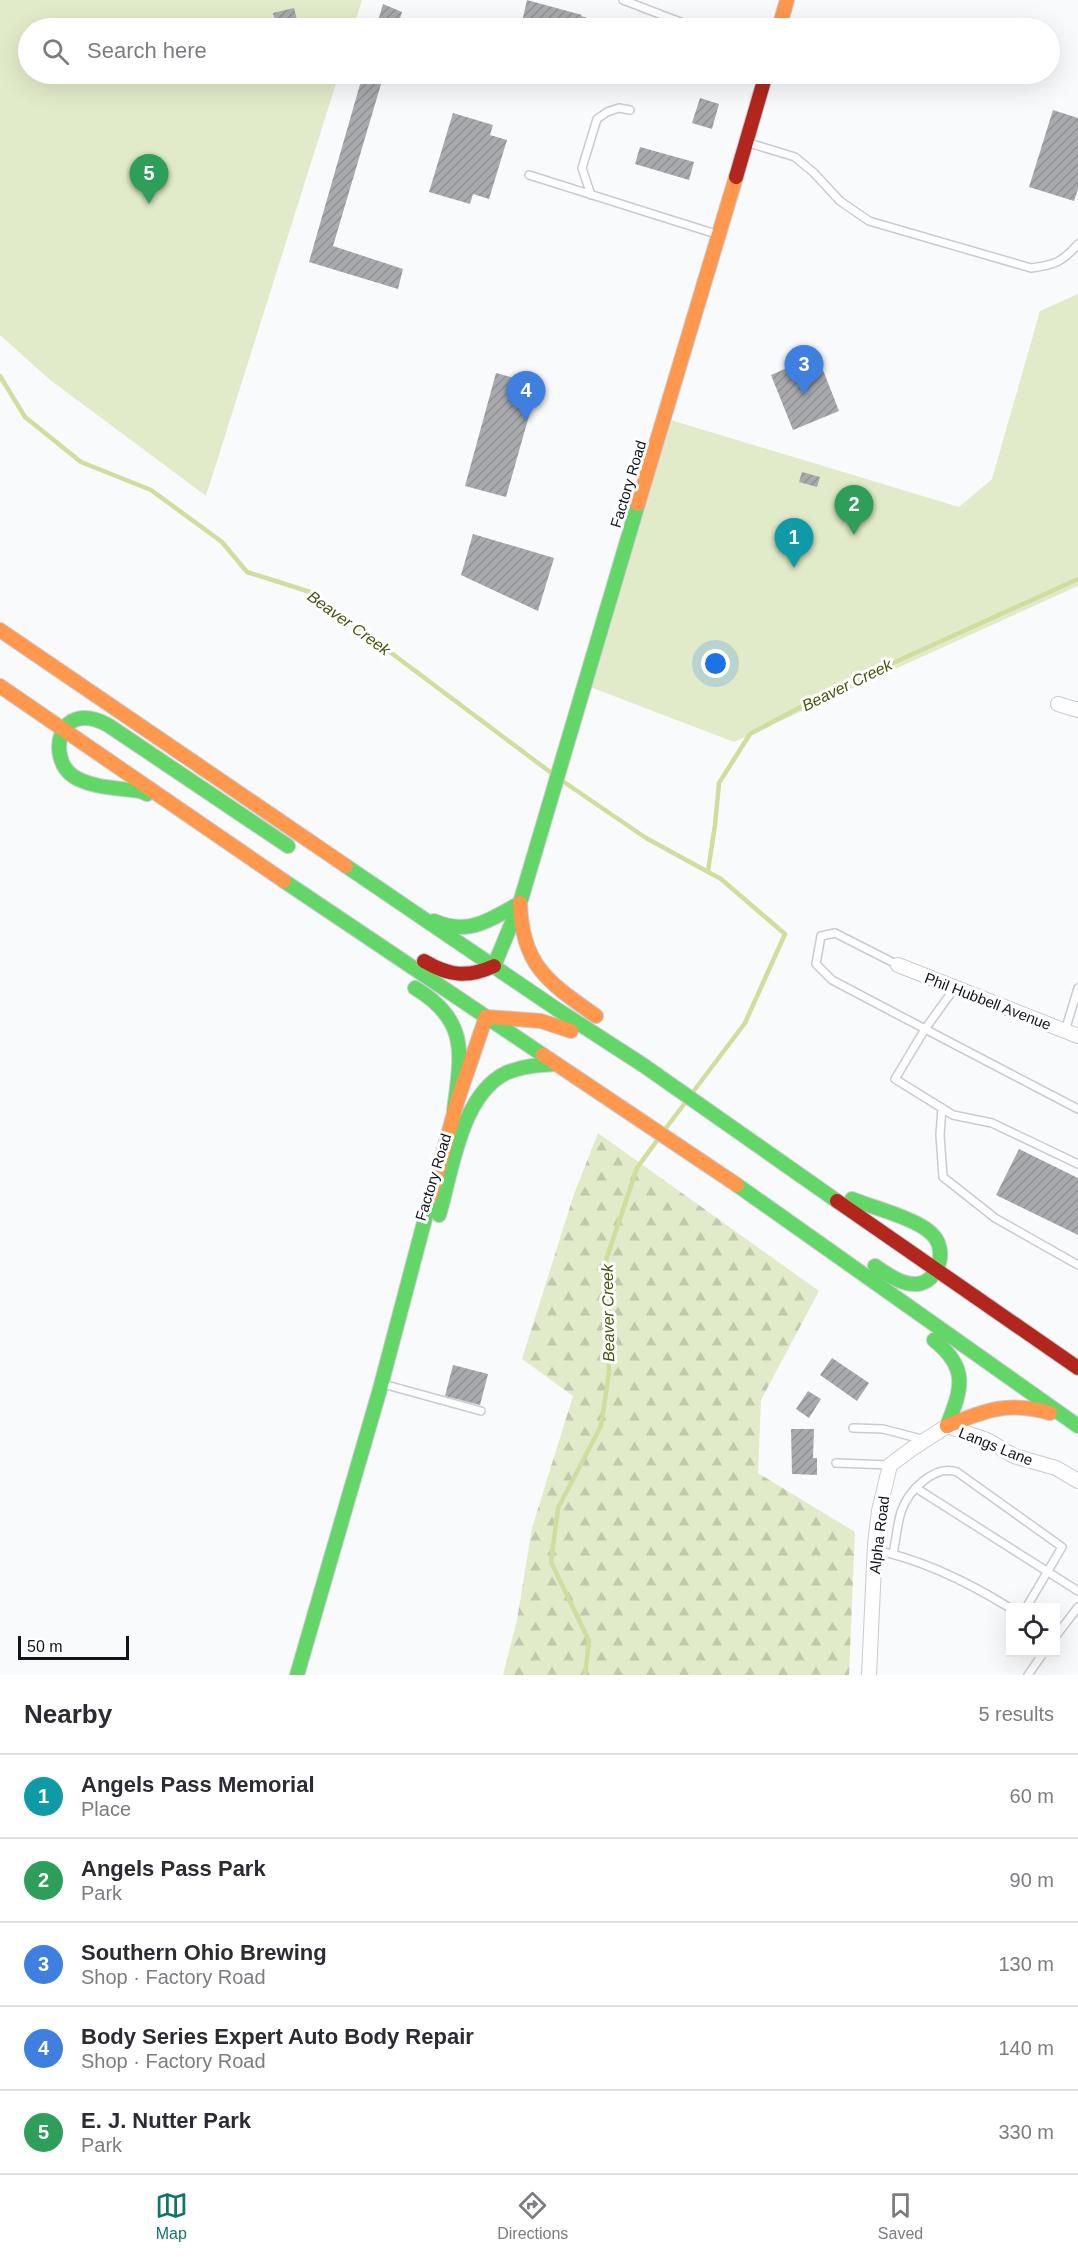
<!DOCTYPE html>
<meta charset="utf-8">
<style>
body{margin:0;font-family:Helvetica,sans-serif;background:#f7f7f7;color:#2b2b33}
.controls{position:absolute;right:18px;bottom:18px;display:grid;overflow:hidden;border-radius:0px;box-shadow:0 6px 24px #0002}
.controls button{width:54px;height:54px;display:grid;place-items:center;padding:0;border:0;border-bottom:2px solid #e1e1e2;background:#fff;color:#2b2b33;font:30px sans-serif}
.scale{position:absolute;left:18px;bottom:15px;width:111px;box-sizing:border-box;padding-left:6px;border:3px solid #12141b;border-top:0;font-size:16px;line-height:21px;white-space:nowrap;color:#12141b;-webkit-text-stroke:4px #fff;paint-order:stroke}
.you{position:absolute;left:716px;top:664px;width:21px;height:21px;margin:-15px;border:4px solid #fff;border-radius:50%;background:#1a73e8;box-shadow:0 0 0 9px #1a73e833}
.badge{display:grid;place-items:center;width:39px;height:39px;border-radius:50%;background:#0f766e;color:#fff;font-size:20px;font-weight:700}
.pin{position:absolute;translate:-50% -50px;filter:drop-shadow(0 2px 3px #0008)}
.pin::after{content:'';position:absolute;top:32px;width:21px;height:18px;background:inherit;clip-path:polygon(0 0,100% 0,50% 100%)}
.list{margin:0;padding:0;list-style:none}
h2{display:flex;justify-content:space-between;align-items:center;height:78px;margin:0;padding:0 24px;font-size:26px}
h2 small{font-size:20px;font-weight:400;color:#7c7c81}
.list li{display:grid;grid-template-columns:39px 1fr auto;gap:18px;align-items:center;box-sizing:border-box;height:84px;padding:0 24px;border-top:2px solid #e1e1e2}
.list b{display:block;font-size:22px;white-space:nowrap}
.list p{margin:0;font-size:20px;white-space:nowrap;color:#7c7c81}
.list em{font-size:20px;font-style:normal;color:#7c7c81}
.icon{flex:none;width:33px;height:33px;fill:none;stroke:currentColor;stroke-width:2;stroke-linecap:round;stroke-linejoin:round}
.map{position:relative;flex:none;width:1078px;height:1675px;overflow:hidden}
.search{position:absolute;background:#fff;box-shadow:0 6px 24px #0002;left:18px;right:18px;top:18px;height:66px;display:flex;align-items:center;gap:15px;box-sizing:border-box;padding:0 21px;border-radius:33px;color:#7c7c81;font-size:22px}
.sheet{height:498px;background:#fff}
nav{display:flex;justify-content:space-around;align-items:center;box-sizing:border-box;height:84px;border-top:2px solid #e1e1e2;background:#fff;font-size:16px;color:#7c7c81}
nav a{display:grid;justify-items:center;gap:3px}
nav .on{color:#0f766e}
.map>svg:first-child{display:block}
.forest{fill:url(#forest-firs)}
.green{fill:#e2ebc9}
.lines{fill:none;stroke-linecap:round;stroke-linejoin:round}
.stream{stroke:#cfdd9d;stroke-width:4.5}
.building{fill:url(#building-hatch)}
.lane-casing{stroke:#c9cbd0;stroke-width:10}
.street-casing{stroke:#c9cbd0;stroke-width:16}
.fast-casing{stroke:#c9cbd0;stroke-width:16}
.slow-casing{stroke:#c9cbd0;stroke-width:16}
.jam-casing{stroke:#c9cbd0;stroke-width:16}
.lane{stroke:#fefeff;stroke-width:7}
.street{stroke:#fefeff;stroke-width:14}
.fast{stroke:#63d668;stroke-width:14}
.slow{stroke:#ff974d;stroke-width:14}
.jam{stroke:#b3261e;stroke-width:14}
.labels{text-anchor:middle;dominant-baseline:central;stroke-width:6;stroke-linejoin:round;paint-order:stroke}
.street-label{font-size:15px;fill:#12141b;stroke:#fff}
.water-label{font-size:16px;font-style:italic;fill:#47530e;stroke:#fff}
</style>
<div class="map">
<svg width="1078" height="1675" viewBox="0 0 1078 1675">
<defs>
<pattern id="forest-firs" width="22" height="20" patternUnits="userSpaceOnUse" patternTransform="scale(1.5)"><rect width="22" height="20" fill="#e2ebc9"/><path d="M5 1l3.5 6h-7zM16 11l3.5 6h-7z" fill="#c1c9ac"/></pattern>
<pattern id="building-hatch" width="6" height="6" patternUnits="userSpaceOnUse" patternTransform="scale(1.5)"><rect width="6" height="6" fill="#a8aaae"/><path d="M-1 1l2-2M0 6l6-6M5 7l2-2" fill="none" stroke="#909195"/></pattern>
</defs>
<rect width="100%" height="100%" fill="#f8fafc"/>
<path class="forest" d="M598,1133L819,1291L761,1400L758,1473L855,1532L849,1675H503L517,1620L532,1528L573,1396L522,1359L574,1194Z"/>
<g class="green">
<path d="M0,0H362L353,28H28V74H339L206,496L49,379L0,335Z"/>
<path d="M1078,294V586L734,742L585,685L664,418L959,507L992,479L1040,311Z"/>
</g>
<g class="lines">
<g class="stream">
<path d="M0,376L25,417L81,462L151,490L222,542L247,572L310,592L554,775"/>
<path d="M561,780L646,838L721,879L785,934L745,1023L693,1092"/>
<path d="M708,871L715,825L719,783L750,734L827,693L1078,579"/>
<path d="M666,1128L685,1103"/>
<path d="M585,1675L589,1641L551,1562L558,1508L601,1426L609,1372L606,1260L637,1168L658,1139"/>
</g>
</g>
<g class="building">
<path d="M527,0L582,15L581,16L618,28H545L522,22Z"/>
<path d="M383,4L402,12L397,28H376Z"/>
<path d="M294,8L299,28H277L273,13Z"/>
<path d="M363,74H384L333,246L403,269L398,289L309,262Z"/>
<path d="M700,98L719,104L712,129L692,123Z"/>
<path d="M1053,110L1078,118V189L1074,201L1029,187Z"/>
<path d="M453,113L493,125L490,135L507,140L489,199L473,194L470,204L429,192Z"/>
<path d="M640,147L694,162L689,180L635,164Z"/>
<path d="M801,362L806,376L823,370L839,411L793,430L771,375Z"/>
<path d="M496,373L538,384L506,497L465,486Z"/>
<path d="M802,472L820,477L817,487L799,482Z"/>
<path d="M473,534L554,558L538,611L461,575Z"/>
<path d="M1019,1149L1078,1178V1235L996,1195Z"/>
<path d="M832,1358L869,1383L857,1401L820,1375Z"/>
<path d="M453,1365L488,1374L480,1405L445,1396Z"/>
<path d="M808,1391L821,1399L809,1418L796,1409Z"/>
<path d="M791,1429H814L813,1458H817V1475L792,1474Z"/>
</g>
<g class="lines">
<defs>
<g id="lane">
<path d="M623,0L696,28"/>
<path d="M749,143L795,157L814,173L840,201L869,221L1031,268C1055,265 1062,262 1078,244"/>
<path d="M529,175L716,234"/>
<path d="M591,195L582,168L597,119L607,112L619,108L630,110"/>
<path d="M898,965L835,933L821,936L816,964L832,980L925,1029L954,989"/>
<path d="M1065,1031L1078,988"/>
<path d="M942,1108L940,1135L943,1177L995,1218L1078,1265"/>
<path d="M1078,1109L925,1029L895,1079L953,1115L992,1123L1078,1164"/>
<path d="M383,1384L481,1411"/>
<path d="M853,1428L883,1429L925,1440"/>
<path d="M836,1463L890,1465"/>
<path d="M916,1488L1078,1591"/>
<path d="M875,1550C924,1560 968,1582 1010,1608"/>
<path d="M893,1554C896,1540 897,1525 901,1512C908,1491 934,1464 957,1472L1062,1547L1026,1608"/>
<path d="M1056,1636L1078,1607"/>
<path d="M1028,1675L1044,1652"/>
</g>
<g id="street">
<path d="M1058,704L1078,710"/>
<path d="M898,965L1078,1036"/>
<path d="M869,1675L875,1544L879,1511L890,1465L913,1448L947,1426L987,1440L1014,1456L1056,1468L1078,1481"/>
</g>
<g id="fast">
<path d="M147,794L140,791C118,788 91,788 73,776C47,758 57,698 108,725L288,846"/>
<path d="M346,866L555,1008L643,1065L837,1201"/>
<path d="M284,881L543,1055"/>
<path d="M434,921C469,936 490,920 520,903"/>
<path d="M494,966L520,903L638,504"/>
<path d="M415,988C470,1021 461,1055 454,1111"/>
<path d="M737,1185L1078,1426"/>
<path d="M852,1199C873,1208 916,1218 932,1234C948,1249 939,1282 917,1284C901,1285 887,1274 875,1266"/>
<path d="M439,1215C452,1171 461,1095 506,1073C522,1066 539,1065 556,1064"/>
<path d="M934,1340C969,1368 962,1388 947,1426"/>
<path d="M297,1675L380,1389L431,1196"/>
</g>
<g id="slow">
<path d="M779,28L787,0"/>
<path d="M638,504L736,177"/>
<path d="M0,630L346,866"/>
<path d="M0,686L284,881"/>
<path d="M520,903C522,966 548,982 596,1016"/>
<path d="M486,1017L541,1021L571,1031"/>
<path d="M543,1055L737,1185"/>
<path d="M431,1196L458,1099L486,1017"/>
<path d="M947,1426C985,1410 1009,1401 1050,1413"/>
</g>
<g id="jam">
<path d="M736,177L766,74"/>
<path d="M424,961C449,976 468,978 494,966"/>
<path d="M837,1201L1078,1368"/>
</g>
</defs>
<use href="#lane" class="lane-casing"/>
<use href="#street" class="street-casing"/>
<use href="#fast" class="fast-casing"/>
<use href="#slow" class="slow-casing"/>
<use href="#jam" class="jam-casing"/>
<use href="#lane" class="lane"/>
<use href="#street" class="street"/>
<use href="#fast" class="fast"/>
<use href="#slow" class="slow"/>
<use href="#jam" class="jam"/>
</g>
<g class="labels">
<g class="street-label">
<text transform="translate(628 484) rotate(-73)">Factory Road</text>
<text transform="translate(988 1001) rotate(21)">Phil Hubbell Avenue</text>
<text transform="translate(433 1177) rotate(-73)">Factory Road</text>
<text transform="translate(996 1446) rotate(22)">Langs Lane</text>
<text transform="translate(879 1535) rotate(-83)">Alpha Road</text>
</g>
<g class="water-label">
<text transform="translate(349 623) rotate(36)">Beaver Creek</text>
<text transform="translate(847 685) rotate(-26)">Beaver Creek</text>
<text transform="translate(608 1313) rotate(-91)">Beaver Creek</text>
</g>
</g>
</svg>
<div class="controls">
<button><svg class="icon" aria-label="locate" viewBox="0 0 24 24"><circle cx="12" cy="12" r="6"/><path d="M12 2v4M12 18v4M2 12h4M18 12h4"/></svg></button>
</div>
<div class="scale">50 m</div>
<div class="you"></div>
<div class="pin badge" style="left:794px;top:568px;background:#0f9aa8">1</div>
<div class="pin badge" style="left:854px;top:535px;background:#2e9e5b">2</div>
<div class="pin badge" style="left:804px;top:395px;background:#3f7fe0">3</div>
<div class="pin badge" style="left:526px;top:421px;background:#3f7fe0">4</div>
<div class="pin badge" style="left:149px;top:204px;background:#2e9e5b">5</div>
<div class="search"><svg class="icon" aria-label="search" viewBox="0 0 24 24"><circle cx="10" cy="10" r="6"/><path d="M15 15l6 6"/></svg>Search here</div>
</div>
<section class="sheet">
<h2>Nearby<small>5 results</small></h2>
<ul class="list">
<li><span class="badge" style="background:#0f9aa8">1</span><div><b>Angels Pass Memorial</b><p>Place</p></div><em>60 m</em></li>
<li><span class="badge" style="background:#2e9e5b">2</span><div><b>Angels Pass Park</b><p>Park</p></div><em>90 m</em></li>
<li><span class="badge" style="background:#3f7fe0">3</span><div><b>Southern Ohio Brewing</b><p>Shop · Factory Road</p></div><em>130 m</em></li>
<li><span class="badge" style="background:#3f7fe0">4</span><div><b>Body Series Expert Auto Body Repair</b><p>Shop · Factory Road</p></div><em>140 m</em></li>
<li><span class="badge" style="background:#2e9e5b">5</span><div><b>E. J. Nutter Park</b><p>Park</p></div><em>330 m</em></li>
</ul>
</section>
<nav>
<a class="on"><svg class="icon" aria-label="map" viewBox="0 0 24 24"><path d="M3 6l6-2 6 2 6-2v14l-6 2-6-2-6 2zM9 4v14M15 6v14"/></svg>Map</a>
<a><svg class="icon" aria-label="directions" viewBox="0 0 24 24"><path d="M12 3l9 9-9 9-9-9zM9 14v-3h6M13 9l2 2-2 2"/></svg>Directions</a>
<a><svg class="icon" aria-label="saved" viewBox="0 0 24 24"><path d="M7 4h10v16l-5-4-5 4z"/></svg>Saved</a>
</nav>
